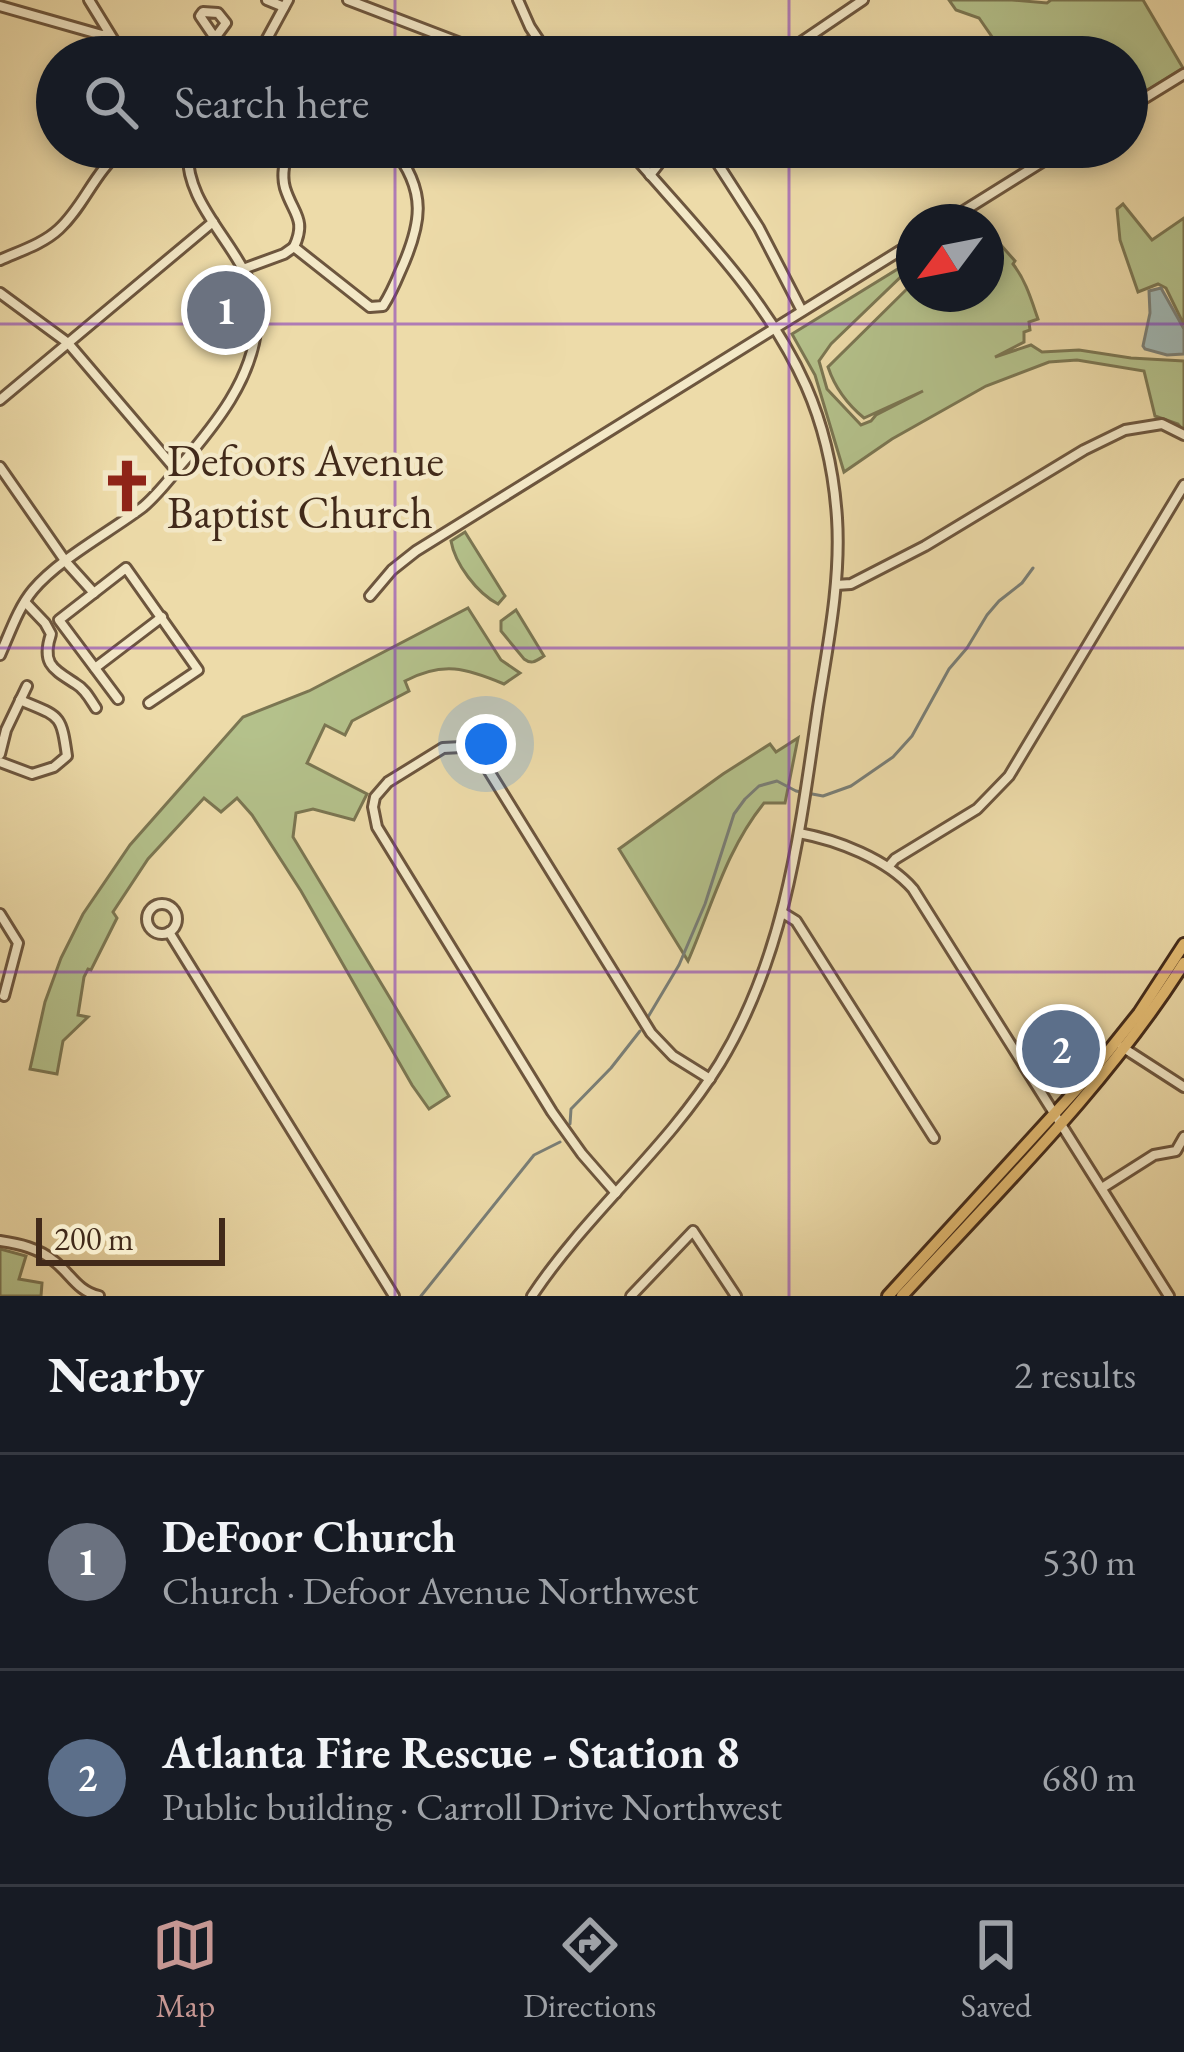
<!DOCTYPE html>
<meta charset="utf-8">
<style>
body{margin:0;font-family:"EB Garamond",serif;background:#242831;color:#f1f3f6}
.compass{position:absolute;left:896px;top:204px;width:108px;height:108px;border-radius:50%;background:#171b24;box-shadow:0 6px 18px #0003;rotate:238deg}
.scale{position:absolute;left:36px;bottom:30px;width:189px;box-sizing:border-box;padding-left:12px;border:6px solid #422a1a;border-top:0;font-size:33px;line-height:42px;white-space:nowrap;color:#422a1a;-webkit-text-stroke:9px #f3e8c7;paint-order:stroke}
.you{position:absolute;left:486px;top:744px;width:42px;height:42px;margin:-30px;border:9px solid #fff;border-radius:50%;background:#1a73e8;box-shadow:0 0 0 18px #1a73e833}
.badge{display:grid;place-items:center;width:78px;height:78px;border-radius:50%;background:#c59692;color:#fff;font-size:39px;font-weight:700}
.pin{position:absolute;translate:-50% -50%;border:6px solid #fff;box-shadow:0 3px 12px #0006}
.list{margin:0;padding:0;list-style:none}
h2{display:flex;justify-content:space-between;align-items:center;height:156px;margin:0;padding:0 48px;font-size:51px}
h2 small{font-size:39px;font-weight:400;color:#9ea1a6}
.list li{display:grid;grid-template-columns:78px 1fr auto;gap:36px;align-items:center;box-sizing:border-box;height:216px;padding:0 48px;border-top:3px solid #363941}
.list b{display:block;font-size:45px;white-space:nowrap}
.list p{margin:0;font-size:39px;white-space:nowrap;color:#9ea1a6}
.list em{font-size:39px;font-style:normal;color:#9ea1a6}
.icon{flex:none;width:66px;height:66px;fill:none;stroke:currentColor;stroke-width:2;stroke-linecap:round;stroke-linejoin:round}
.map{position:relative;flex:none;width:1184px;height:1296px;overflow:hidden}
.search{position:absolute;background:#171b24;box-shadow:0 6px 18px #0003;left:36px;right:36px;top:36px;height:132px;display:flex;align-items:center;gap:30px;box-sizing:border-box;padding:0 42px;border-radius:66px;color:#9ea1a6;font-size:45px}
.sheet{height:588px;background:#171b24}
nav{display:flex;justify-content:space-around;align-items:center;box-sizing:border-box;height:168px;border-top:3px solid #363941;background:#171b24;font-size:33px;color:#9ea1a6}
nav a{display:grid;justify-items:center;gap:6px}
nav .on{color:#c59692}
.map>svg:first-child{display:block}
.green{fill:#b4c18b;stroke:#7b7652;stroke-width:3}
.water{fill:#a0b8b5;stroke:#7a7f77;stroke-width:3}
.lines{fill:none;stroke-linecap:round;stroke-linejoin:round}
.stream{stroke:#7a7f77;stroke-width:3}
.minor-casing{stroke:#6d563e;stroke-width:14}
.major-casing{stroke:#422a1a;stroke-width:16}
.minor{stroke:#f3e8c7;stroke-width:8}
.major{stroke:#e6be74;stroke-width:10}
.grid{fill:none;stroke:#7b2cbf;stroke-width:3;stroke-opacity:0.55}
.labels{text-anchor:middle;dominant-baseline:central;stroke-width:9;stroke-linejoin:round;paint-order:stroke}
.poi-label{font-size:45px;fill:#422a1a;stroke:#f3e8c7;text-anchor:start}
</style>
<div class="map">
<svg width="1184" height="1296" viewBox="0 0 1184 1296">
<rect width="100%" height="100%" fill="#eddba9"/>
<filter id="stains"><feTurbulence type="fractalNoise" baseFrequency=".00167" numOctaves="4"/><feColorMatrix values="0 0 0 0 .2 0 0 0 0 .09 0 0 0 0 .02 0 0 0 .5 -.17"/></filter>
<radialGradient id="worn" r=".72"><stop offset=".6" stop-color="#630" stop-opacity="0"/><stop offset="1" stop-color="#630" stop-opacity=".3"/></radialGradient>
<g class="green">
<path d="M949,0H1012L1047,3L1051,0H1143L1183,68L1127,103V57H1006L979,18L956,10Z"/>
<path d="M1123,204L1152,240L1184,218V325L1166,288L1158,284L1138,292L1120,240L1117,209Z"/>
<path d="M993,243L997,246L1000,244L1015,261L1013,264C1026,281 1031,299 1038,319L1029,322L1030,330L1024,332V342L995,357L1031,345L1042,352L1079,350L1131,358L1184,361V431L1178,424L1155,416L1144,371L1077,360L1049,362L986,386L892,439L844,472L815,375L792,334L914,259V264L831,344L819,361L827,389L861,425L871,421L876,415L923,391L864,418C847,404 835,388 828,367L914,282V294H986V250Z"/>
<path d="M465,532L503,593L505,596L498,604C477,593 455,564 451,541Z"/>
<path d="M468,608L501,660L520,673L504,684C466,668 443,661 405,681L409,691L352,721L345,735L325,725L307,763L367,794L354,820L313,809L296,813L293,837L449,1096L429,1109L412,1085L301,891L252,815L237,798L221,812L204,798L148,859L113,912L117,918L91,970L88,969L84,977L78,1015L88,1017L63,1041L57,1074L30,1069L45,1002L61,958L83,914L130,845L243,717L309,691Z"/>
<path d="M516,610L544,656C536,661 532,665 524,659L501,631V621Z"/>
<path d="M798,738L785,803H764C726,850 712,906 688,961L619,849L723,774L770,744L776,752Z"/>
<path d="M0,1249L26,1256L19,1279L42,1283L41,1296H0Z"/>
</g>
<path class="water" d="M1161,288L1184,329V354L1167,355L1145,349L1143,346L1150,313L1149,291Z"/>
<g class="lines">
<g class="stream">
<path d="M648,1017L679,965L705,904L734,814L745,799L759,786L777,781L796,791L823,796L851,786L893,757L912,736L949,669L967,648L987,615L999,601L1022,583L1033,568"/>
<path d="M570,1124L571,1109L611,1068L640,1031"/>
<path d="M421,1296L534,1155L560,1142"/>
</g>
<defs>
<g id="minor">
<path d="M89,0L124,57"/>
<path d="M267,0L284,7"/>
<path d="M348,0L484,52H501L537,39"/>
<path d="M518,0L530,27L550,57"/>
<path d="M0,6L102,35L109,34"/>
<path d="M215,38L226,23L218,13L203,12L200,16L215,38V46L230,57"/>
<path d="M257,57L288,0"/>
<path d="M779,57L863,0"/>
<path d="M1127,109L1184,74"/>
<path d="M289,147C285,160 281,174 285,188C293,214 307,219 294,247"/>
<path d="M707,147L759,228L802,311"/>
<path d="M650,175L672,147"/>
<path d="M946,222L1066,147"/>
<path d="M294,247L370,307L383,306C390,295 395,284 400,272C422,224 428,191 392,147"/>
<path d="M0,260C20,251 43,244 59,229C85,205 93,173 125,147"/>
<path d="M243,269L284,254L294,247"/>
<path d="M0,293L68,343L177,471"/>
<path d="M0,400L213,222"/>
<path d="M0,467L66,562L94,593"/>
<path d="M836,585L851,584L925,546L1084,450L1125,430L1162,424L1184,435"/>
<path d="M370,596L392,570L416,551L914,242"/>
<path d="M25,602L45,623L51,634C41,664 53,669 76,684C85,689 90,699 96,708"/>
<path d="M0,655C10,633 18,608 33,590C59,559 110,532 143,507C157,495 169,480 180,466C215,425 253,379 257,323C261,256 182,215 188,147"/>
<path d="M95,668L162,617"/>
<path d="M118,699L59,620L126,568L198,670L149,703"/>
<path d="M0,754L6,730L27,686"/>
<path d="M0,762L32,774L54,767L67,756C61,713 60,717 20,700"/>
<path d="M799,833C837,840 887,859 913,889L1169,1296"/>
<path d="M889,866L895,859L977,809L1009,776L1184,485"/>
<circle cx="162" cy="919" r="15"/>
<path d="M783,913L796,921L934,1138"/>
<path d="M0,914L18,943L4,996"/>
<path d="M169,932L394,1296"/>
<path d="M1122,1047L1184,1087"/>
<path d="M1102,1188L1154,1155L1176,1151L1184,1137"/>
<path d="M616,1193L582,1154L552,1112L377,827L373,807L375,797L388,782L443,748L462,747L479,755L651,1033L673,1056L710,1079"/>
<path d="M0,1241C20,1244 38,1248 54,1261C71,1274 77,1291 99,1296"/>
<path d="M532,1296C587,1213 667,1149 720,1063C786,954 800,830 818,707C828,644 841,581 837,518C834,473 824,427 806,386C765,294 690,222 626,147"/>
<path d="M631,1296L693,1231L736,1296"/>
</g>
<g id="major">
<path d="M888,1296L1087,1078L1139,1013L1184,944"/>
<path d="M902,1296C1000,1189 1106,1086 1184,963"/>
</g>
</defs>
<use href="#minor" class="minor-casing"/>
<use href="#major" class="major-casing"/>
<use href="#minor" class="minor"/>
<use href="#major" class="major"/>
</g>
<path class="grid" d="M395,0V57M789,0V57M395,147V1296M789,147V1296M0,324H1184M0,648H1184M0,972H1184"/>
<defs>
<symbol id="church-bare" viewBox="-9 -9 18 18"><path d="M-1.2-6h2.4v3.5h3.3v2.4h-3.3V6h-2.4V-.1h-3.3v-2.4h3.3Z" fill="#8f2418" stroke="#f3e8c7" stroke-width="2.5" paint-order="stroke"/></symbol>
</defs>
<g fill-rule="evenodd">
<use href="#church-bare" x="89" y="448" width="76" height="76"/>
</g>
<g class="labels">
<g class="poi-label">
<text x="167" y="460">Defoors Avenue<tspan x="167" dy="52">Baptist Church</tspan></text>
</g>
</g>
<rect width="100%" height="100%" filter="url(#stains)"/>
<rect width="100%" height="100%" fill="url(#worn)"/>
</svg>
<svg class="compass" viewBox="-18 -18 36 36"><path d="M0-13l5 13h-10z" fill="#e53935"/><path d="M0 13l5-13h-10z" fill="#9ea1a6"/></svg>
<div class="scale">200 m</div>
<div class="you"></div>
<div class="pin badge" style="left:226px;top:310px;background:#6b7280">1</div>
<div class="pin badge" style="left:1061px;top:1049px;background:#5c6f8a">2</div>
<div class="search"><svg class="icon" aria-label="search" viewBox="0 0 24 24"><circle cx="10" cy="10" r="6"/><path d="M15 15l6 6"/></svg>Search here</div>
</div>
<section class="sheet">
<h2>Nearby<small>2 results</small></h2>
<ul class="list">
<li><span class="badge" style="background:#6b7280">1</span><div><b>DeFoor Church</b><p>Church · Defoor Avenue Northwest</p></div><em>530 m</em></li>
<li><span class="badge" style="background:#5c6f8a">2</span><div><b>Atlanta Fire Rescue - Station 8</b><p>Public building · Carroll Drive Northwest</p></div><em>680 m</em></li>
</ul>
</section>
<nav>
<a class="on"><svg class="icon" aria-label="map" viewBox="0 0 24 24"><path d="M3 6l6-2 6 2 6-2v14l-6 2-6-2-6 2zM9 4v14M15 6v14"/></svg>Map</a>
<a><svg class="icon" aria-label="directions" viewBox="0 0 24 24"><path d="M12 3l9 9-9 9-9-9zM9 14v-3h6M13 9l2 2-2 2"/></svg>Directions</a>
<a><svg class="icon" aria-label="saved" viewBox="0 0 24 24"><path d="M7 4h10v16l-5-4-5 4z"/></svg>Saved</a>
</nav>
